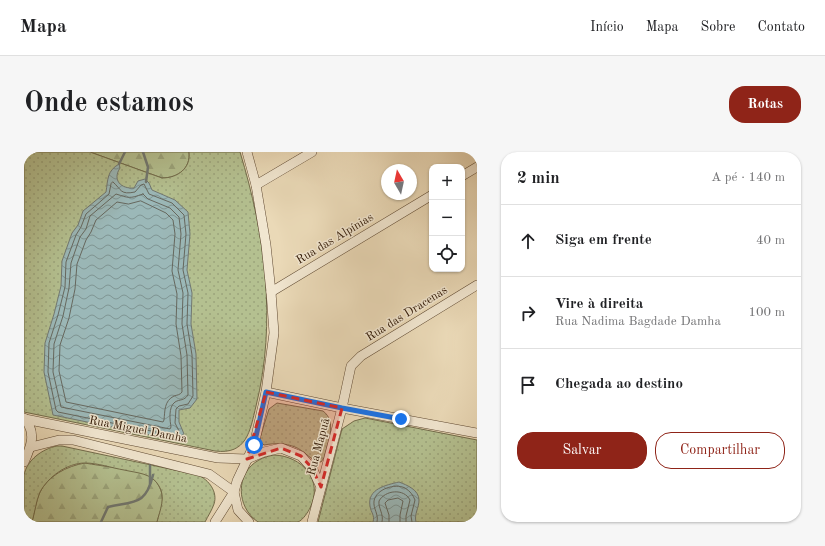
<!DOCTYPE html>
<html lang="pt">
<meta charset="utf-8">
<style>
body{margin:0;font-family:"Old Standard TT",serif;background:#f6f6f6;color:#202124}
.controls{position:absolute;right:12px;top:12px;display:grid;overflow:hidden;border-radius:8px;box-shadow:0 1px 3px #0004}
.controls button{width:36px;height:36px;display:grid;place-items:center;padding:0;border:0;border-bottom:1px solid #e0e0e0;background:#fff;color:#202124;font:20px sans-serif}
.compass{position:absolute;left:357px;top:12px;width:36px;height:36px;border-radius:50%;background:#fff;box-shadow:0 1px 3px #0004;rotate:351deg}
.stop{position:absolute;width:12px;height:12px;margin:-9px;border:3px solid #1a73e8;border-radius:50%;background:#fff}
.stop.end{background:#1a73e8;border-color:#fff;box-shadow:0 1px 4px #0008}
.list{margin:0;padding:0;list-style:none}
h2{display:flex;justify-content:space-between;align-items:center;height:52px;margin:0;padding:0 16px;font-size:17px}
h2 small{font-size:13px;font-weight:400;color:#757577}
.list li{display:grid;grid-template-columns:26px 1fr auto;gap:12px;align-items:center;box-sizing:border-box;height:72px;padding:0 16px;border-top:1px solid #e0e0e0}
.list b{display:block;font-size:15px;white-space:nowrap}
.list p{margin:0;font-size:13px;white-space:nowrap;color:#757577}
.list em{font-size:13px;font-style:normal;color:#757577}
.actions{display:flex;gap:8px;padding:12px 16px}
.actions a{flex:1;padding:9px 0;border:1px solid #8f2418;border-radius:16px;text-align:center;font-size:14px;color:#8f2418}
.actions .main{background:#8f2418;color:#fff}
.icon{flex:none;width:22px;height:22px;fill:none;stroke:currentColor;stroke-width:2;stroke-linecap:round;stroke-linejoin:round}
.map{position:relative;flex:none;width:453px;height:370px;overflow:hidden;border-radius:16px}
header{display:flex;align-items:center;gap:24px;box-sizing:border-box;height:56px;padding:0 20px;background:#fff;border-bottom:1px solid #e0e0e0}
header strong{font-size:19px}
nav{display:flex;gap:22px;margin-inline-start:auto;font-size:14px}
.intro{display:flex;align-items:center;justify-content:space-between;box-sizing:border-box;height:96px;padding:0 24px}
h1{margin:0;font-size:28px}
.button{padding:10px 18px;border-radius:16px;background:#8f2418;color:#fff;font-size:14px;font-weight:700}
main{display:flex;gap:24px;padding:0 24px}
aside{flex:1;background:#fff;border-radius:16px;box-shadow:0 1px 3px #0004}
.map>svg:first-child{display:block}
.forest{fill:url(#forest-firs);stroke:#726c4b}
.park{fill:url(#park-dots);stroke:#726c4b}
.water{fill:url(#water-waves);stroke:#717871}
.lines{fill:none;stroke-linecap:round;stroke-linejoin:round}
.shore{stroke:#66685f;stroke-width:1}
.stream{stroke:#717871;stroke-width:2.5}
.minor-casing{stroke:#5f4932;stroke-width:10}
.minor{stroke:#f1e6d0;stroke-width:9}
.route{stroke:#1a73e8;stroke-width:5}
.marked{fill:#d62828;fill-opacity:0.2;stroke:#d62828;stroke-width:3;stroke-dasharray:8 5;stroke-linejoin:round}
.labels{text-anchor:middle;dominant-baseline:central;stroke-width:3;stroke-linejoin:round;paint-order:stroke}
.street-label{font-size:12px;fill:#311906;stroke:#f1e6d0}
</style>
<header>
<strong>Mapa</strong>
<nav><a>Início</a><a>Mapa</a><a>Sobre</a><a>Contato</a></nav>
</header>
<div class="intro"><h1>Onde estamos</h1><a class="button">Rotas</a></div>
<main>
<div class="map">
<svg width="453" height="370" viewBox="0 0 453 370">
<defs>
<pattern id="forest-firs" width="22" height="20" patternUnits="userSpaceOnUse"><rect width="22" height="20" fill="#b4c090"/><path d="M5 1l3.5 6h-7zM16 11l3.5 6h-7z" fill="#9ba47b"/></pattern>
<pattern id="park-dots" width="8" height="8" patternUnits="userSpaceOnUse"><rect width="8" height="8" fill="#b4c090"/><path d="M2 2h.1M6 6h.1" fill="none" stroke="#9ba47b" stroke-width="1.8" stroke-linecap="round"/></pattern>
<pattern id="water-waves" width="16" height="10" patternUnits="userSpaceOnUse"><rect width="16" height="10" fill="#9bb8b8"/><path d="M0 5q4-4 8 0t8 0" fill="none" stroke="#7f9594"/></pattern>
</defs>
<rect width="100%" height="100%" fill="#ead9b7"/>
<filter id="stains"><feTurbulence type="fractalNoise" baseFrequency=".005" numOctaves="4"/><feColorMatrix values="0 0 0 0 .2 0 0 0 0 .09 0 0 0 0 .02 0 0 0 .5 -.17"/></filter>
<radialGradient id="worn" r=".72"><stop offset=".6" stop-color="#630" stop-opacity="0"/><stop offset="1" stop-color="#630" stop-opacity=".3"/></radialGradient>
<g class="forest">
<path d="M66,0H165C167,16 154,26 138,26Z"/>
<path d="M61,311C76,314 116,318 127,325C133,329 137,336 138,343C140,352 135,362 133,370H8C10,361 12,351 15,342C23,324 43,314 61,311Z"/>
</g>
<g class="park">
<path d="M0,0H66L138,26C154,26 167,16 165,0H216C241,82 253,170 232,254C226,279 223,303 191,299L0,260Z"/>
<path d="M253,251L299,259C314,270 303,292 300,306L297,310C289,311 280,298 271,295C261,291 251,291 240,293L237,290L236,286L245,257Z"/>
<path d="M341,266L453,288V370H294L318,277L330,269Z"/>
<path d="M33,294H38L174,323C185,328 194,340 190,352C188,358 184,364 181,370H133C136,358 142,345 135,334C128,321 113,321 100,318C88,316 74,311 61,311C43,311 24,325 16,340C12,349 11,360 8,370H0C0,357 0,335 0,323C3,308 18,297 33,294Z"/>
<path d="M250,303C278,304 300,328 286,356C284,360 279,368 274,370C268,370 242,370 234,370C212,355 211,321 235,308C240,305 245,304 250,303Z"/>
</g>
<g class="water">
<path d="M95,12L96,16C88,28 97,37 110,36L114,29L121,27L125,31L128,38L151,48L164,60L166,82L163,118L168,141L167,172L172,202L173,247L166,256L155,258V270L160,282L152,287L136,285L29,263L20,220L21,191L30,162L37,134L38,109L48,81L54,73L59,59L82,40C84,27 83,19 95,12Z"/>
<path d="M375,330C383,333 395,338 395,348C395,356 390,362 392,370H349C351,363 347,361 346,354C343,337 362,333 375,330Z"/>
</g>
<g class="lines">
<g class="shore">
<path d="M89,30C98,38 96,43 111,40L117,33L120,32L125,42L148,51L160,63L162,82L159,118L164,141L163,172L168,203L169,244L164,252L155,254L152,257L151,271L155,279L151,283L137,281L34,260L32,258L24,220L25,191L34,163L41,135L42,110L52,83L57,75L62,62L85,42L87,32Z"/>
<path d="M119,42L124,47L146,56L155,65L157,82L154,118L159,141L158,172L163,203L164,243C160,249 156,247 151,250C144,255 146,269 147,275L146,277L37,255L29,220L30,192L39,164L45,136L47,111L56,85L62,77L66,64L92,42C105,46 105,47 119,42Z"/>
<path d="M117,49L142,61L149,68L151,82L148,119L153,142L152,172L157,204L158,240C156,243 153,243 150,244C140,249 141,259 140,268L139,270L42,250L35,219L36,193L45,166L51,137L53,112L62,88L67,80L72,68L93,50L104,52Z"/>
<path d="M353,370C355,362 349,357 350,349C352,337 371,331 381,336C386,339 389,343 391,348L387,364L388,370"/>
<path d="M358,370C360,362 354,356 355,349C361,338 380,336 386,348L382,364V370"/>
<path d="M365,370V363L361,351L364,348L374,346L379,349L376,363V370"/>
</g>
<g class="stream">
<path d="M119,0L124,15L122,30"/>
<path d="M95,12L101,0"/>
<path d="M126,313V332"/>
<path d="M77,370L84,355C111,349 122,353 129,323"/>
</g>
<defs>
<g id="minor">
<path d="M223,0L232,33L242,93L247,140L250,181L242,240L230,293L213,329L210,340L214,358L225,370"/>
<path d="M438,24L453,15"/>
<path d="M232,33L288,0"/>
<path d="M247,140L408,43"/>
<path d="M242,240L318,256L453,281"/>
<path d="M0,266C13,280 7,295 0,310"/>
<path d="M1,267L194,306L223,307L240,300L257,296L277,304L288,316L297,335"/>
<path d="M7,295L35,288H49L185,322L210,340"/>
<path d="M191,370L210,340"/>
<path d="M288,370L318,256L327,214L337,204L453,133"/>
</g>
</defs>
<use href="#minor" class="minor-casing"/>
<use href="#minor" class="minor"/>
</g>
<g class="lines">
<path class="route" d="M230,293L242,240L318,256L377,267"/>
</g>
<path class="marked" d="M242,240L318,256L297,335L288,316L277,304L257,296L223,307Z"/>
<g class="labels">
<g class="street-label">
<text transform="translate(311 87) rotate(-31)">Rua das Alpínias</text>
<text transform="translate(383 162) rotate(-32)">Rua das Dracenas</text>
<text transform="translate(114 278) rotate(11)">Rua Miguel Damha</text>
<text transform="translate(295 295) rotate(-75)">Rua Mapuã</text>
</g>
</g>
<rect width="100%" height="100%" filter="url(#stains)"/>
<rect width="100%" height="100%" fill="url(#worn)"/>
</svg>
<div class="controls">
<button>+</button>
<button>−</button>
<button><svg class="icon" aria-label="locate" viewBox="0 0 24 24"><circle cx="12" cy="12" r="6"/><path d="M12 2v4M12 18v4M2 12h4M18 12h4"/></svg></button>
</div>
<svg class="compass" viewBox="-18 -18 36 36"><path d="M0-13l5 13h-10z" fill="#e53935"/><path d="M0 13l5-13h-10z" fill="#757577"/></svg>
<div class="stop" style="left:230px;top:293px"></div>
<div class="stop end" style="left:377px;top:267px"></div>
</div>
<aside>
<h2>2 min<small>A pé · 140 m</small></h2>
<ul class="list">
<li><svg class="icon" aria-label="ahead" viewBox="0 0 24 24"><path d="M12 20V5M6 11l6-6 6 6"/></svg><div><b>Siga em frente</b></div><em>40 m</em></li>
<li><svg class="icon" aria-label="right" viewBox="0 0 24 24"><path d="M7 20v-9h11M14 6l5 5-5 5"/></svg><div><b>Vire à direita</b><p>Rua Nadima Bagdade Damha</p></div><em>100 m</em></li>
<li><svg class="icon" aria-label="arrive" viewBox="0 0 24 24"><path d="M6 21V4h12l-3 4 3 4H6"/></svg><div><b>Chegada ao destino</b></div></li>
</ul>
<div class="actions"><a class="main">Salvar</a><a>Compartilhar</a></div>
</aside>
</main>
